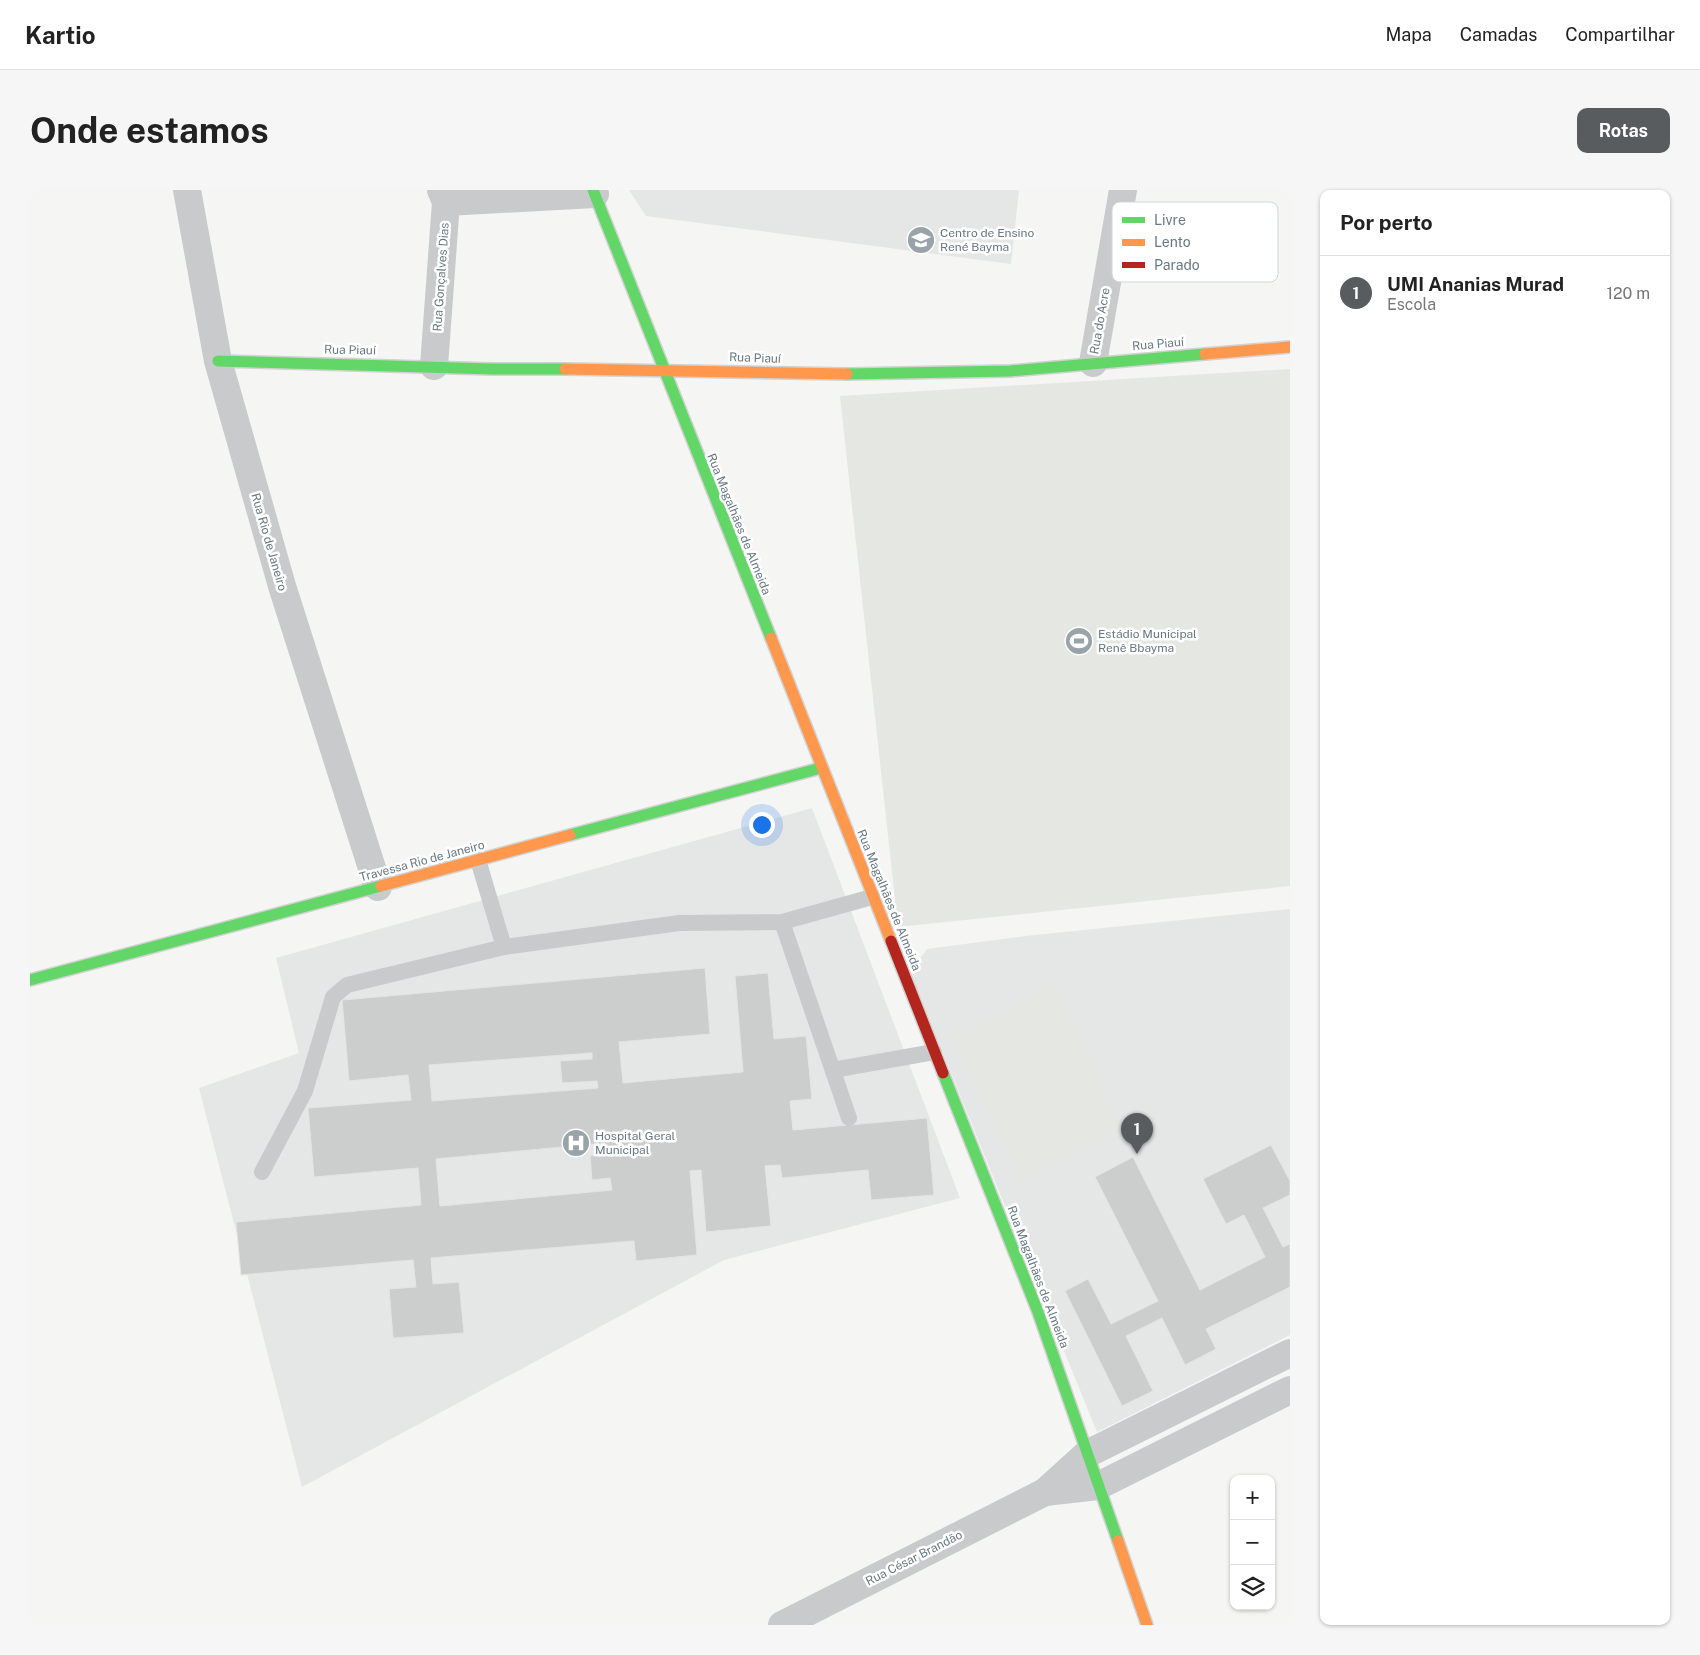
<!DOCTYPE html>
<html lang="pt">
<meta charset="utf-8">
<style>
body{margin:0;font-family:"Public Sans",sans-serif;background:#f6f6f6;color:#222}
.controls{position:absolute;right:15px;bottom:15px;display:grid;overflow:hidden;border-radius:10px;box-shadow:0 1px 4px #0004}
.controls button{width:45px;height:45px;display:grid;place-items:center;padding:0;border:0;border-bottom:1px solid #e0e0e0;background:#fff;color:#222;font:25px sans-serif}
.you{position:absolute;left:731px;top:634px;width:18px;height:18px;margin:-12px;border:4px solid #fff;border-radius:50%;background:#1a73e8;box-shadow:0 0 0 8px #1a73e833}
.badge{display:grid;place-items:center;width:32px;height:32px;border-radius:50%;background:#585c5f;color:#fff;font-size:16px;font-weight:700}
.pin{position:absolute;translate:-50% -41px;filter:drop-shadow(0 1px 2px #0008)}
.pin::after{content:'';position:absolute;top:26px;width:18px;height:15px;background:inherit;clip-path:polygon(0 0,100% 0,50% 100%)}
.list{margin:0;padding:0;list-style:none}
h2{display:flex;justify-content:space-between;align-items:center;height:65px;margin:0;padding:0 20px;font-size:21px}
h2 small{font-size:16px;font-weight:400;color:#767676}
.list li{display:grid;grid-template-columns:32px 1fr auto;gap:15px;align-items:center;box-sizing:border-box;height:75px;padding:0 20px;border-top:1px solid #e0e0e0}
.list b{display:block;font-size:19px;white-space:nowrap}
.list p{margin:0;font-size:16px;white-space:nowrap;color:#767676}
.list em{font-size:16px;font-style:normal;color:#767676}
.icon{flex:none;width:28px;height:28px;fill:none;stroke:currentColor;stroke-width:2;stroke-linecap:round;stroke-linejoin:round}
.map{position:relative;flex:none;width:1260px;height:1435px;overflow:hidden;border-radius:10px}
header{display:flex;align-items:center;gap:30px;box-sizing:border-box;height:70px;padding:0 25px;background:#fff;border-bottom:1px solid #e0e0e0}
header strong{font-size:24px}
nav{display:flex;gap:28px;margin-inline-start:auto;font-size:18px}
.intro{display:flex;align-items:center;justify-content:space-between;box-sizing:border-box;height:120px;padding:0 30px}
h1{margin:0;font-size:35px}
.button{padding:12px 22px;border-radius:10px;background:#585c5f;color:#fff;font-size:18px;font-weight:700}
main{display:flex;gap:30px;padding:0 30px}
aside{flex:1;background:#fff;border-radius:10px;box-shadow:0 1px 4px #0004}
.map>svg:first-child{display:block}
.built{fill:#e5e6e6}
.green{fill:#e5e7e2}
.building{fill:#cccece;stroke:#e4e4e4;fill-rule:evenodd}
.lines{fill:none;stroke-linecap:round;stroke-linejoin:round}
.fast-casing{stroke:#d2d2d2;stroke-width:14}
.slow-casing{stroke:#d2d2d2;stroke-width:14}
.jam-casing{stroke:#d2d2d2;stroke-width:14}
.lane{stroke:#c9cacb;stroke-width:16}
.street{stroke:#c9cacb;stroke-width:28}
.fast{stroke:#63d668;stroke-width:11}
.slow{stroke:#ff974d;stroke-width:11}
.jam{stroke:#b3261e;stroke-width:11}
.labels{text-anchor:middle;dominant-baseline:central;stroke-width:5;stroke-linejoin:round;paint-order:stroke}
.poi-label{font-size:12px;fill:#677881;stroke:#fff;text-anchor:start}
.street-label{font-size:12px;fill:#677881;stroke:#fff}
.key{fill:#fff;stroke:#d1d6d9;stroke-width:1}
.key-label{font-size:14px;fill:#677881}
</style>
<header>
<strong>Kartio</strong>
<nav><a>Mapa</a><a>Camadas</a><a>Compartilhar</a></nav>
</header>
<div class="intro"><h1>Onde estamos</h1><a class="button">Rotas</a></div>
<main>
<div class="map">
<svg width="1260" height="1435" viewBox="0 0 1260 1435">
<rect width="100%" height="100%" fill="#f5f5f4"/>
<g class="built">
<path d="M599,0H989L981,74L616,26Z"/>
<path d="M782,618L930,1008L694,1070L272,1297L169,898L269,863L246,768Z"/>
<path d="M1260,719V1145L1067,1242L880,782L897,759L995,746Z"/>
</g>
<g class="green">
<path d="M1260,179V696L868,737L810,206Z"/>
<path d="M1021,798L1090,940L991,987L923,845Z"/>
</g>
<g class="building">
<path d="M675,778L680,844L589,852L593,893L713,882L705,786L738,783L744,849L776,846L782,909L760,911L763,940L897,928L904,1005L841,1010L838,980L752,988L750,975L735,976L741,1036L676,1042L671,980L660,981L667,1065L606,1071L604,1051L401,1068L403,1094L429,1092L434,1143L363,1148L359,1099L386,1097L383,1070L211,1085L206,1032L391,1015L388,978L284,987L278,918L381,910L378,885L319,891L312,810ZM562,863V869L530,871L532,893L567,891L568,898L402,911L399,875ZM574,953L575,964L560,966L562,990L580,988L582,1000L410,1016L406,969Z"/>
<path d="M1241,955L1260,991V1005L1233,1018L1253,1057L1260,1054V1097L1176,1139L1186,1159L1155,1175L1132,1128L1096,1146L1123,1201L1092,1216L1035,1101L1058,1089L1081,1134L1128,1111L1065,987L1103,967L1170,1100L1235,1067L1214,1025L1196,1034L1173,989Z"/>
</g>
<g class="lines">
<defs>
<g id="fast">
<path d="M563,0L741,448"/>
<path d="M188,171L462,179H535"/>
<path d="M817,184L980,181L1175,164"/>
<path d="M540,645L791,578"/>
<path d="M0,790L351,696"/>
<path d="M913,883L1008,1122L1088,1351"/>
</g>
<g id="slow">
<path d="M1175,164L1260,157"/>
<path d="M535,179L817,184"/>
<path d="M741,448L861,751"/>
<path d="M351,696L540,645"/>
<path d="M1088,1351L1117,1435"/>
</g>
<path id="jam" d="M861,751L913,883"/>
</defs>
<use href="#fast" class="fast-casing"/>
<use href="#slow" class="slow-casing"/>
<use href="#jam" class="jam-casing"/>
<g class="lane">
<path d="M448,670L474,757L649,733L752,732L842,707"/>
<path d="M752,732L819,928"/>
<path d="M803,880L904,862"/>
<path d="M232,982L275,901L303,807L317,795L474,757"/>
</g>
<g class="street">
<path d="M157,0L188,171L252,396L348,697"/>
<path d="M416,12L565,4"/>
<path d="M1063,173L1093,0"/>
<path d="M404,176L416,12L411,0"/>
<path d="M1015,1302L1068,1296L1260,1200"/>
<path d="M752,1435L1015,1302L1057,1264L1260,1163"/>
</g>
<use href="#fast" class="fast"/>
<use href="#slow" class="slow"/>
<use href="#jam" class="jam"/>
</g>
<defs>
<symbol id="school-disc" viewBox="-11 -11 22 22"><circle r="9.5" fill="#99a4a9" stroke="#fff"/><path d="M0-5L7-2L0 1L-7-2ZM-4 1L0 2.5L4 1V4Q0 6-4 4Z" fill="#fff"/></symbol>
<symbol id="stadium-disc" viewBox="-11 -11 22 22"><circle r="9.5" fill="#99a4a9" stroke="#fff"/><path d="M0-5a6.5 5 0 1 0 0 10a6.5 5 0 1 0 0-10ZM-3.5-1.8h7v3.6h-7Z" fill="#fff"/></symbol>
<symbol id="hospital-disc" viewBox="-11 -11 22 22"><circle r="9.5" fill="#99a4a9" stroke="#fff"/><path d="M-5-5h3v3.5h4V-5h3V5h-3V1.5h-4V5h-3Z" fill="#fff"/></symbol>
</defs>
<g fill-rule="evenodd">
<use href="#school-disc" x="875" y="34" width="32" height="32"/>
<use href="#stadium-disc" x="1033" y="435" width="32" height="32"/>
<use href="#hospital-disc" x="530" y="937" width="32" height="32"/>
</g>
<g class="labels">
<g class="poi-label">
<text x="910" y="43">Centro de Ensino<tspan x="910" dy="14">René Bayma</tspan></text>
<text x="1068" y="444">Estádio Municipal<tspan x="1068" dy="14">Renê Bbayma</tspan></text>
<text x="565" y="946">Hospital Geral<tspan x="565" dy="14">Municipal</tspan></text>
</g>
<g class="street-label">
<text transform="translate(411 87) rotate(-86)">Rua Gonçalves Dias</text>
<text transform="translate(1070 131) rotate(-80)">Rua do Acre</text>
<text transform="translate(1128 154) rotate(-5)">Rua Piauí</text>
<text transform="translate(320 160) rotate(1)">Rua Piauí</text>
<text transform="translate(725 168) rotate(2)">Rua Piauí</text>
<text transform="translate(709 334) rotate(68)">Rua Magalhães de Almeida</text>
<text transform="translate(239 352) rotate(74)">Rua Rio de Janeiro</text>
<text transform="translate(392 671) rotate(-15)">Travessa Rio de Janeiro</text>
<text transform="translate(859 710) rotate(68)">Rua Magalhães de Almeida</text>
<text transform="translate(1008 1087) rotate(69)">Rua Magalhães de Almeida</text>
<text transform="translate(884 1368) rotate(-27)">Rua César Brandão</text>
</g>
</g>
<rect x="1082" y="12" width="166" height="80" rx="8" class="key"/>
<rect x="1092" y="27" width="23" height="6" fill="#63d668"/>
<rect x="1092" y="49" width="23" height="7" fill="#ff974d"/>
<rect x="1092" y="72" width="23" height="6" fill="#b3261e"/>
<g class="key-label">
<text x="1124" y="35">Livre</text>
<text x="1124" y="57">Lento</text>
<text x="1124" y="80">Parado</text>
</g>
</svg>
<div class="controls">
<button>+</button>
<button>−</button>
<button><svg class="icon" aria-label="layers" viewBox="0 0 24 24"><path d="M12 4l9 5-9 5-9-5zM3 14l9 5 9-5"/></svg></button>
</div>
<div class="you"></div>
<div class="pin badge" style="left:1107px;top:964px">1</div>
</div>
<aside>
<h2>Por perto<small></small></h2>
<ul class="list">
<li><span class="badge">1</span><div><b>UMI Ananias Murad</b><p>Escola</p></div><em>120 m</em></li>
</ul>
</aside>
</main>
